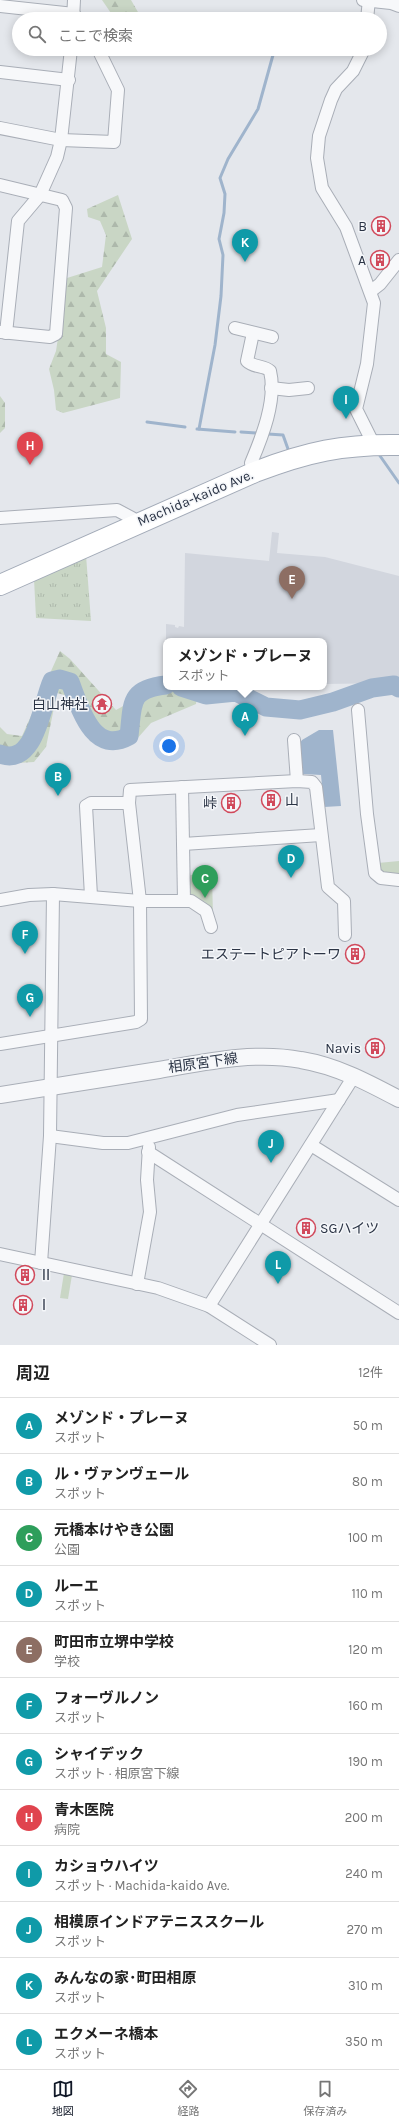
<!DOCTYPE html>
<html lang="ja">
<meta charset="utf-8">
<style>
body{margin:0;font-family:Karla,"Noto Sans JP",sans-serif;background:#f6f6f6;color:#222}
.you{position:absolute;left:169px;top:746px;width:14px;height:14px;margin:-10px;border:3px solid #fff;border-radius:50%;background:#1a73e8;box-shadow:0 0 0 6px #1a73e833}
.badge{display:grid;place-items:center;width:26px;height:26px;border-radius:50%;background:#111827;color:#fff;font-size:13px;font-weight:700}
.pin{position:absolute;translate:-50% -33px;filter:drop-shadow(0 1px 2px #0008)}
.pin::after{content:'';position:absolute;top:21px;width:14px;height:12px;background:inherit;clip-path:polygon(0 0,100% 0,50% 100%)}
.popup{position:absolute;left:163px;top:638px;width:164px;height:52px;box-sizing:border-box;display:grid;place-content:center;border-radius:8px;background:#fff;filter:drop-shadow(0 1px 3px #0005);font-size:13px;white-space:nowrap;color:#767676}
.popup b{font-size:15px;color:#222}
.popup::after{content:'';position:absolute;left:50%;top:100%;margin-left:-8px;border:8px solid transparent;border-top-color:#fff}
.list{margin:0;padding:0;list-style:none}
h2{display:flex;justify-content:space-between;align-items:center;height:52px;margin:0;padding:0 16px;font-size:17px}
h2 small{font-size:13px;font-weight:400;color:#767676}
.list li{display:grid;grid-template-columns:26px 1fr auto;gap:12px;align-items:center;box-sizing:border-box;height:56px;padding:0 16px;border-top:1px solid #e0e0e0}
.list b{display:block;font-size:15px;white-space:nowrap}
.list p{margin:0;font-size:13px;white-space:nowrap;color:#767676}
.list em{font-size:13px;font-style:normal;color:#767676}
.icon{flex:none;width:22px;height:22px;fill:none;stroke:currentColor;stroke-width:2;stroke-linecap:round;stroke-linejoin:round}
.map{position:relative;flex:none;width:399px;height:1345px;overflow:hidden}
.search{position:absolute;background:#fff;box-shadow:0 2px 10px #0003;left:12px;right:12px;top:12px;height:44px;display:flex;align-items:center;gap:10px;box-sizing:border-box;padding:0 14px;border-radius:22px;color:#767676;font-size:15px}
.sheet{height:724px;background:#fff}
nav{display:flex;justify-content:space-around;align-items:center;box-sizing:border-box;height:56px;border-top:1px solid #e0e0e0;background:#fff;font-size:11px;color:#767676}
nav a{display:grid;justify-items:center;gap:2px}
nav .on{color:#111827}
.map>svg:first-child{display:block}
.built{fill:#d2d6de}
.grass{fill:url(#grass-tufts)}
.forest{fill:url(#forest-firs)}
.park{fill:#c9d6c5}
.water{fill:#9fb4cc}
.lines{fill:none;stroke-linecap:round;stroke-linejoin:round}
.stream{stroke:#9fb4cc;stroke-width:3}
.river{stroke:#9fb4cc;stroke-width:19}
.minor-casing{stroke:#a9aeb7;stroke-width:14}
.tertiary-casing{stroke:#a9aeb7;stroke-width:18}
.primary-casing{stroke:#a3abb8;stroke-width:22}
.minor{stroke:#f7f8fa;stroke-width:12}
.tertiary{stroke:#f7f8fa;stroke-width:16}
.primary{stroke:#fff;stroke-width:20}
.labels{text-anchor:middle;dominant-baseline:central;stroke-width:3;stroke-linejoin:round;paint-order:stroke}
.poi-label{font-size:14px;fill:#2b3445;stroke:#f4f6f9;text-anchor:end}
.street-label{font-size:14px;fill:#2b3445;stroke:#f4f6f9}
</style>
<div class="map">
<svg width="399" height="1345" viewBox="0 0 399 1345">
<defs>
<pattern id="grass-tufts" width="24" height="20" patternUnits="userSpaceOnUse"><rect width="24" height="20" fill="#c9d6c5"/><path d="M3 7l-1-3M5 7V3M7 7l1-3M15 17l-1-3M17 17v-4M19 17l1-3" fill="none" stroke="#adb8ab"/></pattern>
<pattern id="forest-firs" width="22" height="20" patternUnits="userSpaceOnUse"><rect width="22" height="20" fill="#c9d6c5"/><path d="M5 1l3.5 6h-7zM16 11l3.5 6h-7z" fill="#adb8ab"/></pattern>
</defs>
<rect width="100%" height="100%" fill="#e4e7ec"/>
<path class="built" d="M272,532L279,533L277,553L325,557L399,576V683L324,684V641H166V624L175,625V627L178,628L179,626L184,627L185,553L269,561Z"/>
<path class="grass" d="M86,555L91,621L36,618L34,579Z"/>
<g class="forest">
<path d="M102,0H131L142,19H115Z"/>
<path d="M118,195L132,239L97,291L106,328V354L121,362L120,398L63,413L56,410L54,390L49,369L56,351L67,278L102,267L106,235L100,221L88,217L87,209Z"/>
<path d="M0,396L5,403V428L0,433Z"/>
<path d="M60,651L70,659L116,710L143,695L169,690L197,696L196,704L151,723L136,740L107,746L90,741L68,696L57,693L46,747L34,762L0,764V727L7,734L22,736Z"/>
</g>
<g class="park">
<path d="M399,861V875C388,874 380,875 378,863Z"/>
<path d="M188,875H212L213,917L205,902L189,894Z"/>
<path d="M64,1273L72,1275L68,1299L60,1298Z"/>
</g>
<path class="water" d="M319,730H333L341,806L324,807L321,775L303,774L300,743L302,740Z"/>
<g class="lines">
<g class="stream">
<path d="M147,422L185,427"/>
<path d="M197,429L235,432"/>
<path d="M199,429L215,345L221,296L223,255L219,239L224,213L225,194L220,178L228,159L258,109L273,55V49"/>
<path d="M241,432L256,433"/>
<path d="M268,434L283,435L288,449"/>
<path d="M378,453L399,483"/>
</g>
<g class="river">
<path d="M181,687L206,695L236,692L266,707L300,710L333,702L372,688L394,685L399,688"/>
<path d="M0,754C36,768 42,702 52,681L60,679L70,682C80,708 93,756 129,736C133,704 128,689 166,685"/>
</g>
<defs>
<g id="minor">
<path d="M363,0L391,3L399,6"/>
<path d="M0,6L74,14"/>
<path d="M73,19L74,0"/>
<path d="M367,19L369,0"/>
<path d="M364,49L353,71L336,89L331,100L319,136L317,158L322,188L346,227L374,303L367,364L356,409L374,445"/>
<path d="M0,72L69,80"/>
<path d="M0,128L61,140L114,142L118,90L98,49"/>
<path d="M0,185L62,200L66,208L56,334L50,337L0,332"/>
<path d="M371,291L380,284L399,260"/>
<path d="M235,328L272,337"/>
<path d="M6,333L18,221L40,195L57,157L61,140L71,49"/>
<path d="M271,388L289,390L308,388"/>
<path d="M251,463C262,437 277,400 270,371C264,365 254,368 247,361L253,333"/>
<path d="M0,518L117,510L132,518L136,524"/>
<path d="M358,710L367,814L375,873L381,878L399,880"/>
<path d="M294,740L297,781"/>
<path d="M182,787L184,901"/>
<path d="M183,844L321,835"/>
<path d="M91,896L86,806L91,803H129"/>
<path d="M0,900L29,895L53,894L140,901H191L206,911L211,927"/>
<path d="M0,1044L136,1022L141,1019L140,901L129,803L130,790L297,781L312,782L316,787L328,887L344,901L345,935"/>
<path d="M50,1136L103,1143H128L237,1115L339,1100"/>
<path d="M311,1145L399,1200"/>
<path d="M148,1152L399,1313"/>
<path d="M0,1254L158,1288L209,1306L270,1345"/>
<path d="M41,1263L50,1136L53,894"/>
<path d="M137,1284L150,1212L147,1180L149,1147"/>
<path d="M209,1306L354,1076"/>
</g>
<path id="tertiary" d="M0,1095C53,1087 106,1078 159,1070C206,1062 254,1051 301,1060C337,1066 367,1082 399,1099"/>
<path id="primary" d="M0,585L255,472C307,452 343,444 399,445"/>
</defs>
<use href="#minor" class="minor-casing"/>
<use href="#tertiary" class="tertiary-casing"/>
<use href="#primary" class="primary-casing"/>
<use href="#minor" class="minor"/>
<use href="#tertiary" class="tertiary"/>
<use href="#primary" class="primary"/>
</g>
<defs>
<symbol id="building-ring" viewBox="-11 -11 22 22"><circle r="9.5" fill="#f4f6f9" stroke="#d1495b" stroke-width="1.5"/><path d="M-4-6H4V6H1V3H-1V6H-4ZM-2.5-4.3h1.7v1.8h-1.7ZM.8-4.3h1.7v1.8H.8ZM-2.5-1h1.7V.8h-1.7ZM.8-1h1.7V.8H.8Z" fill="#d1495b"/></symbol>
<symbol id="temple-ring" viewBox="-11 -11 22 22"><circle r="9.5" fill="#f4f6f9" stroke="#d1495b" stroke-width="1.5"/><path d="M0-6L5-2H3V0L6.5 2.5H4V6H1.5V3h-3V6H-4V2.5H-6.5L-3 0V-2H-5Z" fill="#d1495b"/></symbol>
</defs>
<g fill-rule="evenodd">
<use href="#building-ring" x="370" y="215" width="22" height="22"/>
<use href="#building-ring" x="369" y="249" width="22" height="22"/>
<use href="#temple-ring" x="91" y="693" width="22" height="22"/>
<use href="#building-ring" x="260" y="789" width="22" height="22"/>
<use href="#building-ring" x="220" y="792" width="22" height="22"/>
<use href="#building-ring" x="344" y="943" width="22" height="22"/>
<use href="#building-ring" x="364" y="1037" width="22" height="22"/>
<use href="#building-ring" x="295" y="1217" width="22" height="22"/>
<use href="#building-ring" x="14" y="1264" width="22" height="22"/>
<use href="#building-ring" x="12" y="1294" width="22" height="22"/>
</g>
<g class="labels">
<g class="poi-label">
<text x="367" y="226">B</text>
<text x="366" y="260">A</text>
<text x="88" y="704">白山神社</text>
<text x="285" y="800" text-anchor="start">山</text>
<text x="217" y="803">峠</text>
<text x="341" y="954">エステートピアトーワ</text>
<text x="361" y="1048">Navis</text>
<text x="320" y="1228" text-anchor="start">SGハイツ</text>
<text x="39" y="1275" text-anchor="start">Ⅱ</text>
<text x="37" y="1305" text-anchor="start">Ⅰ</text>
</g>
<g class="street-label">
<text transform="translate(195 498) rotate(-23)">Machida-kaido Ave.</text>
<text transform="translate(203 1063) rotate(-8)">相原宮下線</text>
</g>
</g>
</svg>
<div class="you"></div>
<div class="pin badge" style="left:245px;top:736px;background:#0f9aa8">A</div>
<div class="popup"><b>メゾンド・プレーヌ</b>スポット</div>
<div class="pin badge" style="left:58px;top:796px;background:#0f9aa8">B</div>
<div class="pin badge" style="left:205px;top:898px;background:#2e9e5b">C</div>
<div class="pin badge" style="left:291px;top:878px;background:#0f9aa8">D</div>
<div class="pin badge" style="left:292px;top:599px;background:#8d6e63">E</div>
<div class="pin badge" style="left:25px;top:954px;background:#0f9aa8">F</div>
<div class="pin badge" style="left:30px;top:1017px;background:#0f9aa8">G</div>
<div class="pin badge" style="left:30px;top:465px;background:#e0444e">H</div>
<div class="pin badge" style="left:346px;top:419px;background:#0f9aa8">I</div>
<div class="pin badge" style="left:271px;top:1163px;background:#0f9aa8">J</div>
<div class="pin badge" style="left:245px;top:262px;background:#0f9aa8">K</div>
<div class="pin badge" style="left:278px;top:1284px;background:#0f9aa8">L</div>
<div class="search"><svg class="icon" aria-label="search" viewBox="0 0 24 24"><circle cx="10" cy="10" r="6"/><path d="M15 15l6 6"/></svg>ここで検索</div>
</div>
<section class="sheet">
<h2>周辺<small>12件</small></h2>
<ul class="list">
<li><span class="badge" style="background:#0f9aa8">A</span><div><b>メゾンド・プレーヌ</b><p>スポット</p></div><em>50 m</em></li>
<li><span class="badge" style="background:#0f9aa8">B</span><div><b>ル・ヴァンヴェール</b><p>スポット</p></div><em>80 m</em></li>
<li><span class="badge" style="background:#2e9e5b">C</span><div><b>元橋本けやき公園</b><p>公園</p></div><em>100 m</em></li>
<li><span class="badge" style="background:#0f9aa8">D</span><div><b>ルーエ</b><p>スポット</p></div><em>110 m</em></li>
<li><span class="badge" style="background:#8d6e63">E</span><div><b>町田市立堺中学校</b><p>学校</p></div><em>120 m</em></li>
<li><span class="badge" style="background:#0f9aa8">F</span><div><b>フォーヴルノン</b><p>スポット</p></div><em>160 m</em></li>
<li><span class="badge" style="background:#0f9aa8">G</span><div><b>シャイデック</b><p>スポット · 相原宮下線</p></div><em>190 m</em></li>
<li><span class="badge" style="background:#e0444e">H</span><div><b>青木医院</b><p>病院</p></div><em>200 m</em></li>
<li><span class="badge" style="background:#0f9aa8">I</span><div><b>カショウハイツ</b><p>スポット · Machida-kaido Ave.</p></div><em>240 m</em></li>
<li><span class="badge" style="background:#0f9aa8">J</span><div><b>相模原インドアテニススクール</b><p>スポット</p></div><em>270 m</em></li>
<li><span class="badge" style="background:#0f9aa8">K</span><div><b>みんなの家･町田相原</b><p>スポット</p></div><em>310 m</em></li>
<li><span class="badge" style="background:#0f9aa8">L</span><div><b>エクメーネ橋本</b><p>スポット</p></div><em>350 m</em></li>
</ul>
</section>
<nav>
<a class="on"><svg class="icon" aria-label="map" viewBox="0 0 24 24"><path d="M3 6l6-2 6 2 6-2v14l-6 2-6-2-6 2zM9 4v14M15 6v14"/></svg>地図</a>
<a><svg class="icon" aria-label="directions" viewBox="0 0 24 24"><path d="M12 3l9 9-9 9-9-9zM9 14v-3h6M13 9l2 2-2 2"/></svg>経路</a>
<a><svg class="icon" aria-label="saved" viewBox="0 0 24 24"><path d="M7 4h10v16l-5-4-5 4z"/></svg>保存済み</a>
</nav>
